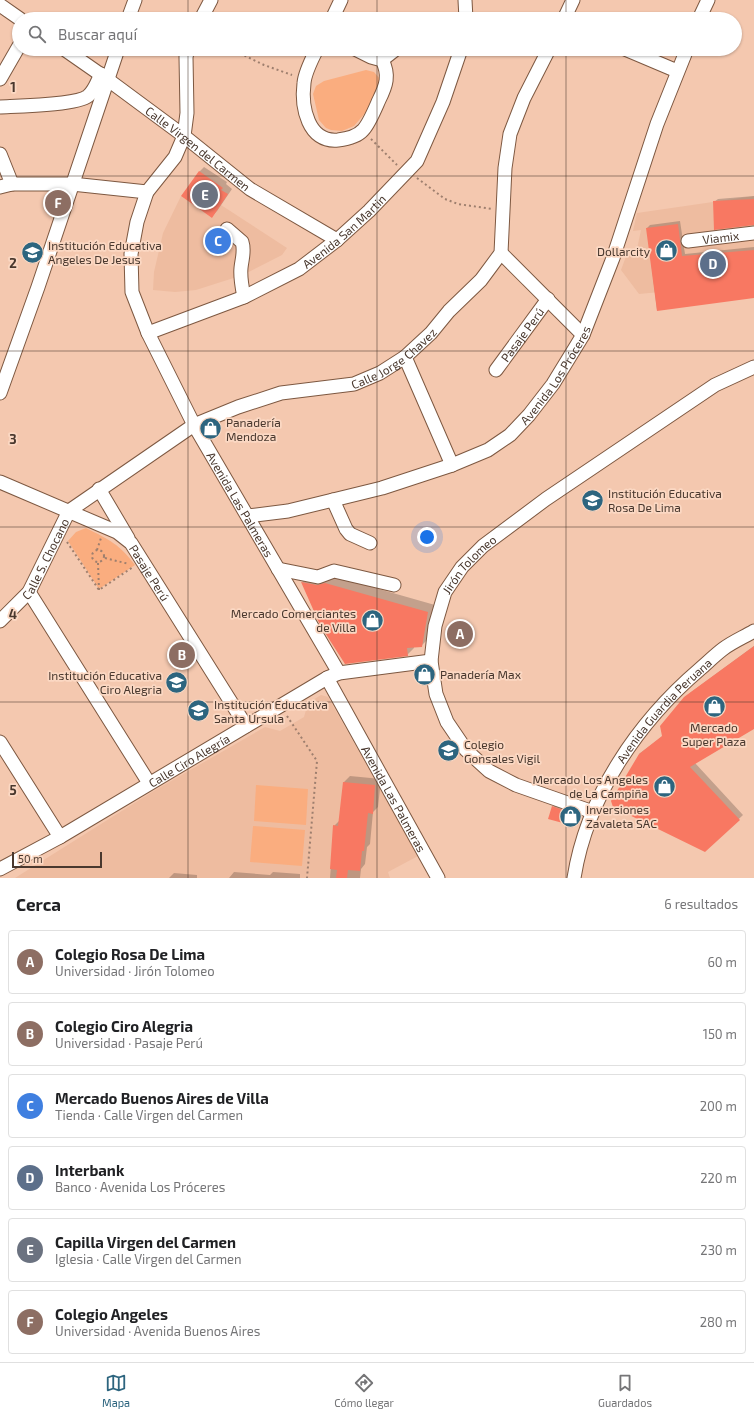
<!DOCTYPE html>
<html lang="es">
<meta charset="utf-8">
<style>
body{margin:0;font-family:"Exo 2",sans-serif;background:#f2f2f2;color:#202124}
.scale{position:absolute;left:12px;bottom:10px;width:90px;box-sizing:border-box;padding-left:4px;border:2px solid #49382e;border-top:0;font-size:11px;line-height:14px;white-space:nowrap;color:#49382e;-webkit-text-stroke:3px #fbd8c3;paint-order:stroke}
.you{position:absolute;left:427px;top:537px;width:14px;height:14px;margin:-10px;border:3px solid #fff;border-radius:50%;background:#1a73e8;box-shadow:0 0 0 6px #1a73e833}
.badge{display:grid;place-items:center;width:26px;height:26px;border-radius:50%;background:#2d657f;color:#fff;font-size:13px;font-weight:700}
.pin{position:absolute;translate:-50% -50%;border:2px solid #fff;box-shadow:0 1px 4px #0006}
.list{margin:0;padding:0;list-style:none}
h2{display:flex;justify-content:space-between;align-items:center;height:52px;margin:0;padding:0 16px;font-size:17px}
h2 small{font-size:13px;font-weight:400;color:#757577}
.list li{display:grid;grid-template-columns:26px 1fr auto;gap:12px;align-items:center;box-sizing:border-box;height:64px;margin:0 8px 8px;padding:0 8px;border:1px solid #e0e0e0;border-radius:4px}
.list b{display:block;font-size:15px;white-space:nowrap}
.list p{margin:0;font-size:13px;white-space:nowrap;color:#757577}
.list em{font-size:13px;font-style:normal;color:#757577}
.icon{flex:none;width:22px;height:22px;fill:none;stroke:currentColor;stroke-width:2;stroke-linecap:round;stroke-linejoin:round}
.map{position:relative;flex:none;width:754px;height:878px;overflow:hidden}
.search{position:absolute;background:#fff;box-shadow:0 1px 3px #0004;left:12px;right:12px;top:12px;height:44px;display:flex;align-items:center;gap:10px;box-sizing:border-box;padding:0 14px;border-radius:22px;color:#757577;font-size:15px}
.sheet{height:484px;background:#fff}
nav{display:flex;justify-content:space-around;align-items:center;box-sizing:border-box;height:56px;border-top:1px solid #e0e0e0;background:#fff;font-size:11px;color:#757577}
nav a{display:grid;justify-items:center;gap:2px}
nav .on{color:#2d657f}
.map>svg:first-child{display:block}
.built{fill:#eebca0}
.green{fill:#faad7f}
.shadow{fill:#0003}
.building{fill:#f87862}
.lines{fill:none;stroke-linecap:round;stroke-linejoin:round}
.minor-casing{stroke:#7d5841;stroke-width:15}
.path{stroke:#9e7f6e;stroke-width:2;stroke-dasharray:2 3;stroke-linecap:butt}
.minor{stroke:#fff;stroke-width:13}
.grid{fill:none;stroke:#49382e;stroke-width:1;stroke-opacity:0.55}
.labels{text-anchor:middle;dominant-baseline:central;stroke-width:3.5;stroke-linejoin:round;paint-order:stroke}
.street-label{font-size:12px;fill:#49382e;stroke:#fbd8c3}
.poi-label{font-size:12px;fill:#49382e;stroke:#fbd8c3;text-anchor:start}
.grid-label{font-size:13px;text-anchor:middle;font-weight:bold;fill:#49382e;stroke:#fbd8c3;stroke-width:3.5;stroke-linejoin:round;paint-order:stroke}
</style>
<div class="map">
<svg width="754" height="878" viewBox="0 0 754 878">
<rect width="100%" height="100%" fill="#f4c8af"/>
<g class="built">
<path d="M181,196L212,218L221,205L287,248L282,255L243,275L196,290L175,292L153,290L154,272L163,233Z"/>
<path d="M754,196V283L639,294L621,270L628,251L637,249L641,230L633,231L637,213Z"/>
<path d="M321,695L328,697L418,856L388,872L390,878H15L152,792L265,727L280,731L304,717L308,703Z"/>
</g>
<g class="green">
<path d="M366,70L374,72L380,79L378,98L354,126L342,131L331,130L326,128L319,120L313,94L316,86L324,81Z"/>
<path d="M86,528C110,540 119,544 135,565L99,589L68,541L76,532Z"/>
<path d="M256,785L308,789L306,825L254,821Z"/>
<path d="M253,826L305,830L302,866L250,862Z"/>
</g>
<g class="shadow">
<path d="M204,167L227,182L226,184L232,189L217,211L212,216L199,172Z"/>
<path d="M754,196V224L714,202L718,199Z"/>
<path d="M680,221L685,254L754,247V297L657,310L647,228L650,225Z"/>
<path d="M309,575L333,576L435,605L428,639L421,646H414V648L407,655L321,625L302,582Z"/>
<path d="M754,646V728L695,763L743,815L705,851L639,754L663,736L690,693Z"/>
<path d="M350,776L381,779L378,807L373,812L370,844L367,847L365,864L361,869L360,878H330L334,826L340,820L344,782Z"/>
<path d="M556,804L580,812L577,822L573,825L553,807Z"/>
<path d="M234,872L270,875L273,872L300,874V878H229Z"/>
<path d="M174,873L197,875V878H169Z"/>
</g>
<g class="building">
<path d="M199,171L223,188L221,190L228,194L212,218L181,196Z"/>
<path d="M754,199V225L714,230L713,201Z"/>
<path d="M678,224L682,256L754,250V298L657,311L646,228Z"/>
<path d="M301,582L317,585L325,583L428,612L422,647L407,648L408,656L345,664L320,625Z"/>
<path d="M754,646V729L690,767L740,820L705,852L613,807L611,801L639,754L662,736L660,726L684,697Z"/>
<path d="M343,782L375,785L373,814L368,813L364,851H362L360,871L348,870L347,878H336L337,870L330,869L333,825L338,826Z"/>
<path d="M552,806L577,815L574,826L548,819Z"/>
</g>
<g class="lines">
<defs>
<g id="minor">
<path d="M465,0L466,19"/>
<path d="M0,5L20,19"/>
<path d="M128,19L135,0"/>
<path d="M201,19L211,0"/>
<path d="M332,19L341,0"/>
<path d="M564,19L573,0"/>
<path d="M699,19L708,0"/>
<path id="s1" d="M64,49L107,79L184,136L250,189L337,240"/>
<path id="s2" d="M188,49L186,57L187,113L184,136L175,157L147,192L137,222L131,254L132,292L148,333L194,425L339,673"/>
<path d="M317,49C312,59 305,72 304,83C301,107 308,143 338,140C346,139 357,137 363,130C369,124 375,109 379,100C386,86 390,75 382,60L371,57L355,49"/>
<path d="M625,49L677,71"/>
<path d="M382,60L396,49"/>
<path d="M0,79L19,46"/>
<path d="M0,107C18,106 77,105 88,96C95,90 97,82 101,74"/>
<path d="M0,154L12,184"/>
<path d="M0,187L12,184H72L147,192"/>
<path d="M227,229L242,242C245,251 242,258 241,268C240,278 242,287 244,297"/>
<path id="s3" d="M688,241L754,233"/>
<path d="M501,253L583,335"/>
<path id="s4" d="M148,333L244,297L299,269L337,240L369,211L417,161L443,102L461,49"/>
<path d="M405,357L452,465"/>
<path id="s5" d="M496,370L548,299"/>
<path d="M0,393L38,287L118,49"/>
<path id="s6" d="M0,482L117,532L131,543L246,726"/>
<path d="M99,489L128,538"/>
<path d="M333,500L346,529L350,534L370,543"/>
<path id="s7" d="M248,516L288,511L382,488L452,465L488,450L510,435L529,415L553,384L583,335L613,258L657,124L687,49"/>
<path d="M278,569L318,577L334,571L394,585"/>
<path d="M29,592L149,783"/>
<path id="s8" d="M0,621L29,592L69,511L194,425L238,407L281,393L354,384L380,373L405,357L431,333L449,311L481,280L501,253L505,168L510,134L524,98L549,49"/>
<path id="s9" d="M327,678L438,878"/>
<path d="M0,742L60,837"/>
<path id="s10" d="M593,812L516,785L489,771L466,750L447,722L436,694L431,661L435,626L445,592L462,567L483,546L546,499L715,385L754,367"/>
<path id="s11" d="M0,869L60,837L327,678L339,673L431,661"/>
<path id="s12" d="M574,878C587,796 638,722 700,669C707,663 715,655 723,649C732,642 744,637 754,631"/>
</g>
</defs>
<use href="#minor" class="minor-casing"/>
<g class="path">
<path d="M231,49L264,65L292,75"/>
<path d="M199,51L206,53L207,49"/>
<path d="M371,139L397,165"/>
<path d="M417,178L445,199L458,204L492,209"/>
<path d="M67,542L99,590L133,567"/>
<circle cx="98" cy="556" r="6"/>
<path d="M97,550L101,538"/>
<path d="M105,558L129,564"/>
<path d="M98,563L99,590"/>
<path d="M287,716L317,761L307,878"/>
</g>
<use href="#minor" class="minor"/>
</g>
<path class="grid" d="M188,0V19M377,0V19M566,0V19M188,49V878M377,49V878M566,49V878M0,176H754M0,351H754M0,527H754M0,702H754"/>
<defs>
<symbol id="shop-disc" viewBox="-11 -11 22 22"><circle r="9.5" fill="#2d657f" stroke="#fbd8c3"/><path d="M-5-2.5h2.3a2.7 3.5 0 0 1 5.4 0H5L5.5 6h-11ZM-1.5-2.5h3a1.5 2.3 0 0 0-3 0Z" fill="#fff"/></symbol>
<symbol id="school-disc" viewBox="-11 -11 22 22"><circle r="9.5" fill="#2d657f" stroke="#fbd8c3"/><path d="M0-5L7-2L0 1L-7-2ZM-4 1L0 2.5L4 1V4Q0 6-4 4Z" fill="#fff"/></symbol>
<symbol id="university-disc" viewBox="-11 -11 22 22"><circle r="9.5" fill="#2d657f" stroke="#fbd8c3"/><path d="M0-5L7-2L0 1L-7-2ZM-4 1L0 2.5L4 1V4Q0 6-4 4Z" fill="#fff"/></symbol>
</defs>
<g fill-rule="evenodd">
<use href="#shop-disc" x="654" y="238" width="25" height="25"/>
<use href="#school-disc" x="20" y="240" width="25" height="25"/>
<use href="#shop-disc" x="198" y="416" width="25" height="25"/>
<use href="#school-disc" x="580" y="488" width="25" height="25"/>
<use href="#shop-disc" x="360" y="608" width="25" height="25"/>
<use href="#shop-disc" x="412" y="662" width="25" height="25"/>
<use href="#school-disc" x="164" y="670" width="25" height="25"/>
<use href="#shop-disc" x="702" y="694" width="25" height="25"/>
<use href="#school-disc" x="186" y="698" width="25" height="25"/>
<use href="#university-disc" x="436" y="738" width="25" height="25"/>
<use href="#shop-disc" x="652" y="774" width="25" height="25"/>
<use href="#shop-disc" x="558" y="804" width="25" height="25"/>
</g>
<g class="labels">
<g class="street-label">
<text stroke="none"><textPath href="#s1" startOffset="167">Calle Virgen del Carmen</textPath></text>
<text stroke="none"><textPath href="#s4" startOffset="223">Avenida San Martin</textPath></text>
<text stroke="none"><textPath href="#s3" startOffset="33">Viamix</textPath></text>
<text stroke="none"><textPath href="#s5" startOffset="44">Pasaje Perú</textPath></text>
<text stroke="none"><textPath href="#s8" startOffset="497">Calle Jorge Chavez</textPath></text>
<text stroke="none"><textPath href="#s7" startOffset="352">Avenida Los Próceres</textPath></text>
<text stroke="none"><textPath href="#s2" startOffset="496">Avenida Las Palmeras</textPath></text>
<text stroke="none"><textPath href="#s8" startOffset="78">Calle S. Chocano</textPath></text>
<text stroke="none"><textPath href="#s10" startOffset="348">Jirón Tolomeo</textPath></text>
<text stroke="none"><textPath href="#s6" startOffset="180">Pasaje Perú</textPath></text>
<text stroke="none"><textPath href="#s12" startOffset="194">Avenida Guardia Peruana</textPath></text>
<text stroke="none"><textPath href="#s11" startOffset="218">Calle Ciro Alegría</textPath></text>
<text stroke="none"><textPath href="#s9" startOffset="138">Avenida Las Palmeras</textPath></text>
</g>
<g class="poi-label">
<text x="48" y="245">Institución Educativa<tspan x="48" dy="14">Angeles De Jesus</tspan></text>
<text x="650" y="251" text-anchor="end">Dollarcity</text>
<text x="226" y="422">Panadería<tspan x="226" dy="14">Mendoza</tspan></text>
<text x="608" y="493">Institución Educativa<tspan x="608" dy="14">Rosa De Lima</tspan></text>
<text x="356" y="613" text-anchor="end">Mercado Comerciantes<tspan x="356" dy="14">de Villa</tspan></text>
<text x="440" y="674">Panadería Max</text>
<text x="162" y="675" text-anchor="end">Institución Educativa<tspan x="162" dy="14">Ciro Alegria</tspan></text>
<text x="214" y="704">Institución Educativa<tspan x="214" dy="14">Santa Ursula</tspan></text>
<text x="714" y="727" text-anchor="middle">Mercado<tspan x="714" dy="14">Super Plaza</tspan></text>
<text x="464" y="744">Colegio<tspan x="464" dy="14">Gonsales Vigil</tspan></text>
<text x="648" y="779" text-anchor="end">Mercado Los Angeles<tspan x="648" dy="14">de La Campiña</tspan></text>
<text x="586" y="809">Inversiones<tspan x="586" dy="14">Zavaleta SAC</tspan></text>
</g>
</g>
<g class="grid-label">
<text x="13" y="92">1</text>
<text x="13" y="268">2</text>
<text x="13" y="444">3</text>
<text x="13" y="619">4</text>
<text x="13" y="795">5</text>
</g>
</svg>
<div class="scale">50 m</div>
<div class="you"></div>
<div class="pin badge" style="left:460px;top:634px;background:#8d6e63">A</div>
<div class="pin badge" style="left:182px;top:655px;background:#8d6e63">B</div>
<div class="pin badge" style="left:218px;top:241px;background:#3f7fe0">C</div>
<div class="pin badge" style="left:713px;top:264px;background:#5c6f8a">D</div>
<div class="pin badge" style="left:205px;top:195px;background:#6b7280">E</div>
<div class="pin badge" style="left:58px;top:203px;background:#8d6e63">F</div>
<div class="search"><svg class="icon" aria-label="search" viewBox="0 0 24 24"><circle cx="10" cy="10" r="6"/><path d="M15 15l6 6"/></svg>Buscar aquí</div>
</div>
<section class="sheet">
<h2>Cerca<small>6 resultados</small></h2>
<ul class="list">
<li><span class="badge" style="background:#8d6e63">A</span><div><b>Colegio Rosa De Lima</b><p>Universidad · Jirón Tolomeo</p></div><em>60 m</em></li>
<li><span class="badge" style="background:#8d6e63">B</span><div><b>Colegio Ciro Alegria</b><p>Universidad · Pasaje Perú</p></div><em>150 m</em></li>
<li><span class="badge" style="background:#3f7fe0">C</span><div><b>Mercado Buenos Aires de Villa</b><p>Tienda · Calle Virgen del Carmen</p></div><em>200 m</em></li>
<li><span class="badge" style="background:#5c6f8a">D</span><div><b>Interbank</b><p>Banco · Avenida Los Próceres</p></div><em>220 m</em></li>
<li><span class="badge" style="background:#6b7280">E</span><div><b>Capilla Virgen del Carmen</b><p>Iglesia · Calle Virgen del Carmen</p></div><em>230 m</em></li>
<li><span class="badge" style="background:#8d6e63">F</span><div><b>Colegio Angeles</b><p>Universidad · Avenida Buenos Aires</p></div><em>280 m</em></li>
</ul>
</section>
<nav>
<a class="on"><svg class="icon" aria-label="map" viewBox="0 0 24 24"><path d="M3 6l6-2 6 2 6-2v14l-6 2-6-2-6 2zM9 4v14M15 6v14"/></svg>Mapa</a>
<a><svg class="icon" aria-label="directions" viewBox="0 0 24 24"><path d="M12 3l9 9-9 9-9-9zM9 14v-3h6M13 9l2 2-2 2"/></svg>Cómo llegar</a>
<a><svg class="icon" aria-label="saved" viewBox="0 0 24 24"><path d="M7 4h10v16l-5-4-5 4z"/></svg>Guardados</a>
</nav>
